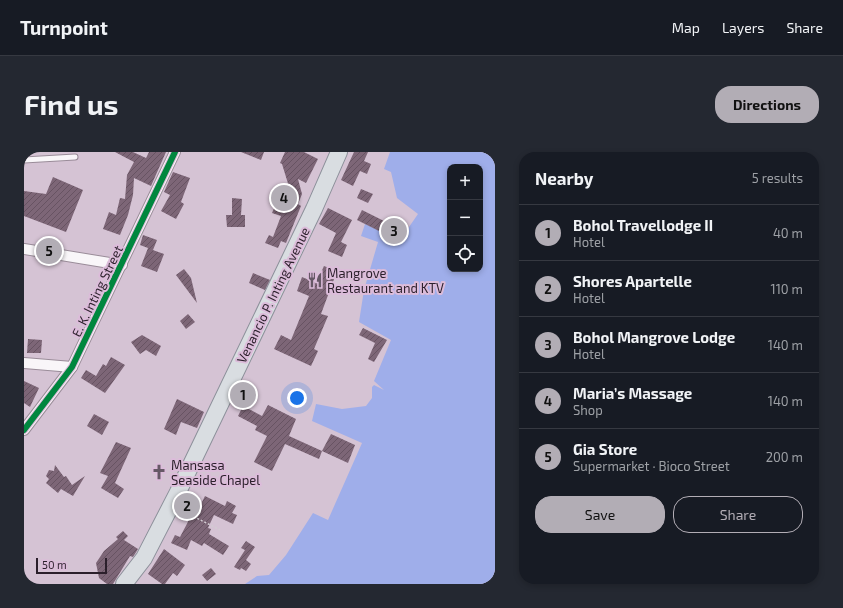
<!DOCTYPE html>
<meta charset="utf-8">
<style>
body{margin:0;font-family:"Exo 2",sans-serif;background:#242831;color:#f1f3f6}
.controls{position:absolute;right:12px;top:12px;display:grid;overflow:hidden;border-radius:8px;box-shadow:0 2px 6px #0003}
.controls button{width:36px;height:36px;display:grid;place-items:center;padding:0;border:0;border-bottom:1px solid #363941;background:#171b24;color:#f1f3f6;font:20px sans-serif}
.scale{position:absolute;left:12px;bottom:10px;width:71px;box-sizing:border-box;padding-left:4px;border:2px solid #2b1f2b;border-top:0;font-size:11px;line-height:14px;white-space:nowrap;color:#2b1f2b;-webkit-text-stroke:3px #dcbcda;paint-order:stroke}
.you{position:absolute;left:273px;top:246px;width:14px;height:14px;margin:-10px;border:3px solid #fff;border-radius:50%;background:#1a73e8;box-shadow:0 0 0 6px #1a73e833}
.badge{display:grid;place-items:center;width:26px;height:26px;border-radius:50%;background:#b2adb5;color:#111;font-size:13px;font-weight:700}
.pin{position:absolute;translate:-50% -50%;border:2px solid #fff;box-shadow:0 1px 4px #0006}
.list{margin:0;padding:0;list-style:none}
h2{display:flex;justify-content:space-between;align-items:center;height:52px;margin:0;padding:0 16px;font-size:17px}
h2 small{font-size:13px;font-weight:400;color:#9ea1a6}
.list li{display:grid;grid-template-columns:26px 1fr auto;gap:12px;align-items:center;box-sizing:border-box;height:56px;padding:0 16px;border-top:1px solid #363941}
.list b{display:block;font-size:15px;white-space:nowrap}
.list p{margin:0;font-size:13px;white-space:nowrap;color:#9ea1a6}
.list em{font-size:13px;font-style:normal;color:#9ea1a6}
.actions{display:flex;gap:8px;padding:12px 16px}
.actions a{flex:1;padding:9px 0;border:1px solid #b2adb5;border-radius:16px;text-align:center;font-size:14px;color:#b2adb5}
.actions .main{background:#b2adb5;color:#111}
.icon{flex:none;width:22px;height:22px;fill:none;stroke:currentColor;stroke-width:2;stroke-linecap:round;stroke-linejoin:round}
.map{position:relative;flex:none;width:471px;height:432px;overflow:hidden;border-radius:16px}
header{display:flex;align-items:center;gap:24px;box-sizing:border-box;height:56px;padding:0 20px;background:#171b24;border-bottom:1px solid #363941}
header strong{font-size:19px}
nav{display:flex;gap:22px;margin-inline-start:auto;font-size:14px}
.intro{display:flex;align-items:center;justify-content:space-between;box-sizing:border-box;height:96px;padding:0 24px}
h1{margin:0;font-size:28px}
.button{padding:10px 18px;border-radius:16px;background:#b2adb5;color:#111;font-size:14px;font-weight:700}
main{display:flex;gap:24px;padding:0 24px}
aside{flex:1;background:#171b24;border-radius:16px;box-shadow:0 2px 6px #0003}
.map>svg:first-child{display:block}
.water{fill:#9faeea;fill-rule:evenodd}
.building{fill:url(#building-hatch)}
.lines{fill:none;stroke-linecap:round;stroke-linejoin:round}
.lane-casing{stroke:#9a8c99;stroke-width:7}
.street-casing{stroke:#9a8c99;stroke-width:12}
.primary-casing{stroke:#8c909a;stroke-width:18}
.path{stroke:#d2ccd2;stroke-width:1.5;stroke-dasharray:2 2;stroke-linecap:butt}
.lane{stroke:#f9f6f9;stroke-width:5}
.street{stroke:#f9f6f9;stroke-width:10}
.primary{stroke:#d9dde1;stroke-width:16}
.cycleway-casing{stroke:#dcbcda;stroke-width:8}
.cycleway{stroke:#00873e;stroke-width:6}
.labels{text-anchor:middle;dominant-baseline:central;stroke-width:4;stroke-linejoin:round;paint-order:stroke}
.poi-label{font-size:13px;fill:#2b1f2b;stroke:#dcbcda;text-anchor:start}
.street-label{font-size:13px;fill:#2b1f2b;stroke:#dcbcda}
</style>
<header>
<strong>Turnpoint</strong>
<nav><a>Map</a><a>Layers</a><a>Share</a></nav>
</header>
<div class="intro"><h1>Find us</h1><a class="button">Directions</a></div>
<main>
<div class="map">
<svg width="471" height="432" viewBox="0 0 471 432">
<defs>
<pattern id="building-hatch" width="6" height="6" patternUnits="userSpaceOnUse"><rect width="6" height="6" fill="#7d6677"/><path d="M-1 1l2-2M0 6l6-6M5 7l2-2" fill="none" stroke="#675362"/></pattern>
</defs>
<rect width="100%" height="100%" fill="#d5c3d4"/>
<path class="water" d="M366,0H471V432H221L233,424L245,423L262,403L289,361L304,368L338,291L288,269L292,252L318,257L342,254L348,246V235L350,233L360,238L350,229L367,188L335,170L340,138L354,90L337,84L341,72L376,88L394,62L373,46L367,20L360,17ZM426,15H456V117H426Z"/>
<g class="building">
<path d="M91,0H109L122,6L125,0H142L127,34L110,26L109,43L104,63L96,83L79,77L85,60L92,63L96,46L101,47L103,23L110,10Z"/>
<path d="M217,0H240L237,8Z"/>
<path d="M261,0H280L294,7L282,31L274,27L278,42L274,52L277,54L262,91L257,89L254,96L241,91L245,83L249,85L257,64L248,61L255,45L270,51L258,12L256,11Z"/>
<path d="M330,0H344L340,9L347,12L343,22L336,19L329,34L317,28Z"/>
<path d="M149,20L166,26L157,50L160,52L152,67L137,59L146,43L140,40Z"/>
<path d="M29,25L59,38L42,80L0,64V39L22,42Z"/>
<path d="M337,37L349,42L344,51L333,46Z"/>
<path d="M208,46L218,47L217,63H221V75H203L202,63H208Z"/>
<path d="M304,56L328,68L317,90L323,93L318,105L304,99L312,81L295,72Z"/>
<path d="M338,58L370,74L365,84L333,68Z"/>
<path d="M119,83L133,88L129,98L126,97L140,102L133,120L117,114L124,96L116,93Z"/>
<path d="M300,114L313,119L297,162L304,164L290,197L294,199L287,214L250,197L257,183L267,188L285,144L273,139L278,125L292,131Z"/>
<path d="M160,117L167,126L173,151L152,123Z"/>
<path d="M229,121L246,128L241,138L225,131Z"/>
<path d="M164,162L171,170L162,177L156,169Z"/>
<path d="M339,176L363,188L350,210L344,207L351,191L335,183Z"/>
<path d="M118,183L137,194L132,204L122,198L116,202L107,190Z"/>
<path d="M4,187L18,188L17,201H3Z"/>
<path d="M87,205L101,213L81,241L57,226L62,218L72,224L79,212L82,214Z"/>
<path d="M0,229L15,236L6,255L0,251Z"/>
<path d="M153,247L180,260L173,276L157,270L152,283L140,277Z"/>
<path d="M244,253L272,267L265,284L298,299L295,307L261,292L248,319L230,310L243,284L231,278L233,274L214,264L219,254L238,264Z"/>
<path d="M70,262L85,270L78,283L63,274Z"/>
<path d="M307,282L331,293L324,311L298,299Z"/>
<path d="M92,290L107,296L91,331L100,337L94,346L77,336L84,324L76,321Z"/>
<path d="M31,313L40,325L42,324L48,333L61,324L49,344L37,337L34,341L22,331L25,327L22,324L25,318L30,319Z"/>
<path d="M181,344L201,354L203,349L212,354L208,361L213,363L209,372L190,363L184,376L187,377L185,382L205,394L199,403L180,391L178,394L167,388L163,398L147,391L151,383L156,385L166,366L169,368Z"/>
<path d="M99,379L104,384L100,388L114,397L109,405L106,404L89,432H83L75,426L72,411L80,399L94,387L92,385Z"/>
<path d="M222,389L231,395L222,408L227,412L222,419L217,416L216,418L210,415L221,398L217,396Z"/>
<path d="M140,397L161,413L153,424L149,421L141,432H138L124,422Z"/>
<path d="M187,416L192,422L183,429L178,423Z"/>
</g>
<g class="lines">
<defs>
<path id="lane" d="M0,8L51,5"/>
<g id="street">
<path d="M0,97L98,113"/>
<path d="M0,211L48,215"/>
<path d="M0,278L48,215L151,0"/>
</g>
<path id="primary" d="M100,432L120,406L154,340L290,57L315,0"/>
</defs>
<use href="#lane" class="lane-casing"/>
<use href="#street" class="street-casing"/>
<use href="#primary" class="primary-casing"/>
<path class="path" d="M159,359L196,378"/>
<use href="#lane" class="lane"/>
<use href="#street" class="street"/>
<use href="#primary" class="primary"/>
<defs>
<path id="cycleway" d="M0,278L48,215L151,0"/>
</defs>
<use href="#cycleway" class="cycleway-casing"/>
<use href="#cycleway" class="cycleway"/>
</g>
<defs>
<symbol id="restaurant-bare" viewBox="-9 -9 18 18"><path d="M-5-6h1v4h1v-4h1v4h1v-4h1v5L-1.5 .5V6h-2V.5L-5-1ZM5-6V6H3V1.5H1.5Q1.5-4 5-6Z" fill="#665866" stroke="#dcbcda" stroke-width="2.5" paint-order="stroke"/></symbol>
<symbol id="church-bare" viewBox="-9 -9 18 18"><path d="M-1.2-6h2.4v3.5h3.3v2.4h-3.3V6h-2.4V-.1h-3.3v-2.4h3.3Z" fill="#665866" stroke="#dcbcda" stroke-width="2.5" paint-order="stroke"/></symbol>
</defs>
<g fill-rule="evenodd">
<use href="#restaurant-bare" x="280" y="117" width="22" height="22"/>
<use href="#church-bare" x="124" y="309" width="22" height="22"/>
</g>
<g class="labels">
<g class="poi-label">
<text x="303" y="121">Mangrove<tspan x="303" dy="15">Restaurant and KTV</tspan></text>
<text x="147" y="313">Mansasa<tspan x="147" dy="15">Seaside Chapel</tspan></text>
</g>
<g class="street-label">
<text transform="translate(73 139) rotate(-64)">E. K. Inting Street</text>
<text transform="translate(249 143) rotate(-64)">Venancio P. Inting Avenue</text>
</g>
</g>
</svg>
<div class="controls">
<button>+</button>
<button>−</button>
<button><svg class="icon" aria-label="locate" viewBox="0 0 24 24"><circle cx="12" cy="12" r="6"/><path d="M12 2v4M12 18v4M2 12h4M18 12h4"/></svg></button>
</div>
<div class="scale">50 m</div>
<div class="you"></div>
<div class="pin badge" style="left:219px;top:243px">1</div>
<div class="pin badge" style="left:163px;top:354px">2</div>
<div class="pin badge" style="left:370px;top:79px">3</div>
<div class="pin badge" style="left:260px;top:46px">4</div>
<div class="pin badge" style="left:25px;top:99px">5</div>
</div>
<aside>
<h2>Nearby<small>5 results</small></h2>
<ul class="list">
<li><span class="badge">1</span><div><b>Bohol Travellodge II</b><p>Hotel</p></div><em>40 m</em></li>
<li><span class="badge">2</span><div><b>Shores Apartelle</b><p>Hotel</p></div><em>110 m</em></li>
<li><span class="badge">3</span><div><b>Bohol Mangrove Lodge</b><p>Hotel</p></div><em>140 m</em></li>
<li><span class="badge">4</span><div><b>Maria’s Massage</b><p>Shop</p></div><em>140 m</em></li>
<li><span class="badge">5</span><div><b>Gia Store</b><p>Supermarket · Bioco Street</p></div><em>200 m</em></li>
</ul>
<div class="actions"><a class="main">Save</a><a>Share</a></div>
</aside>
</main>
